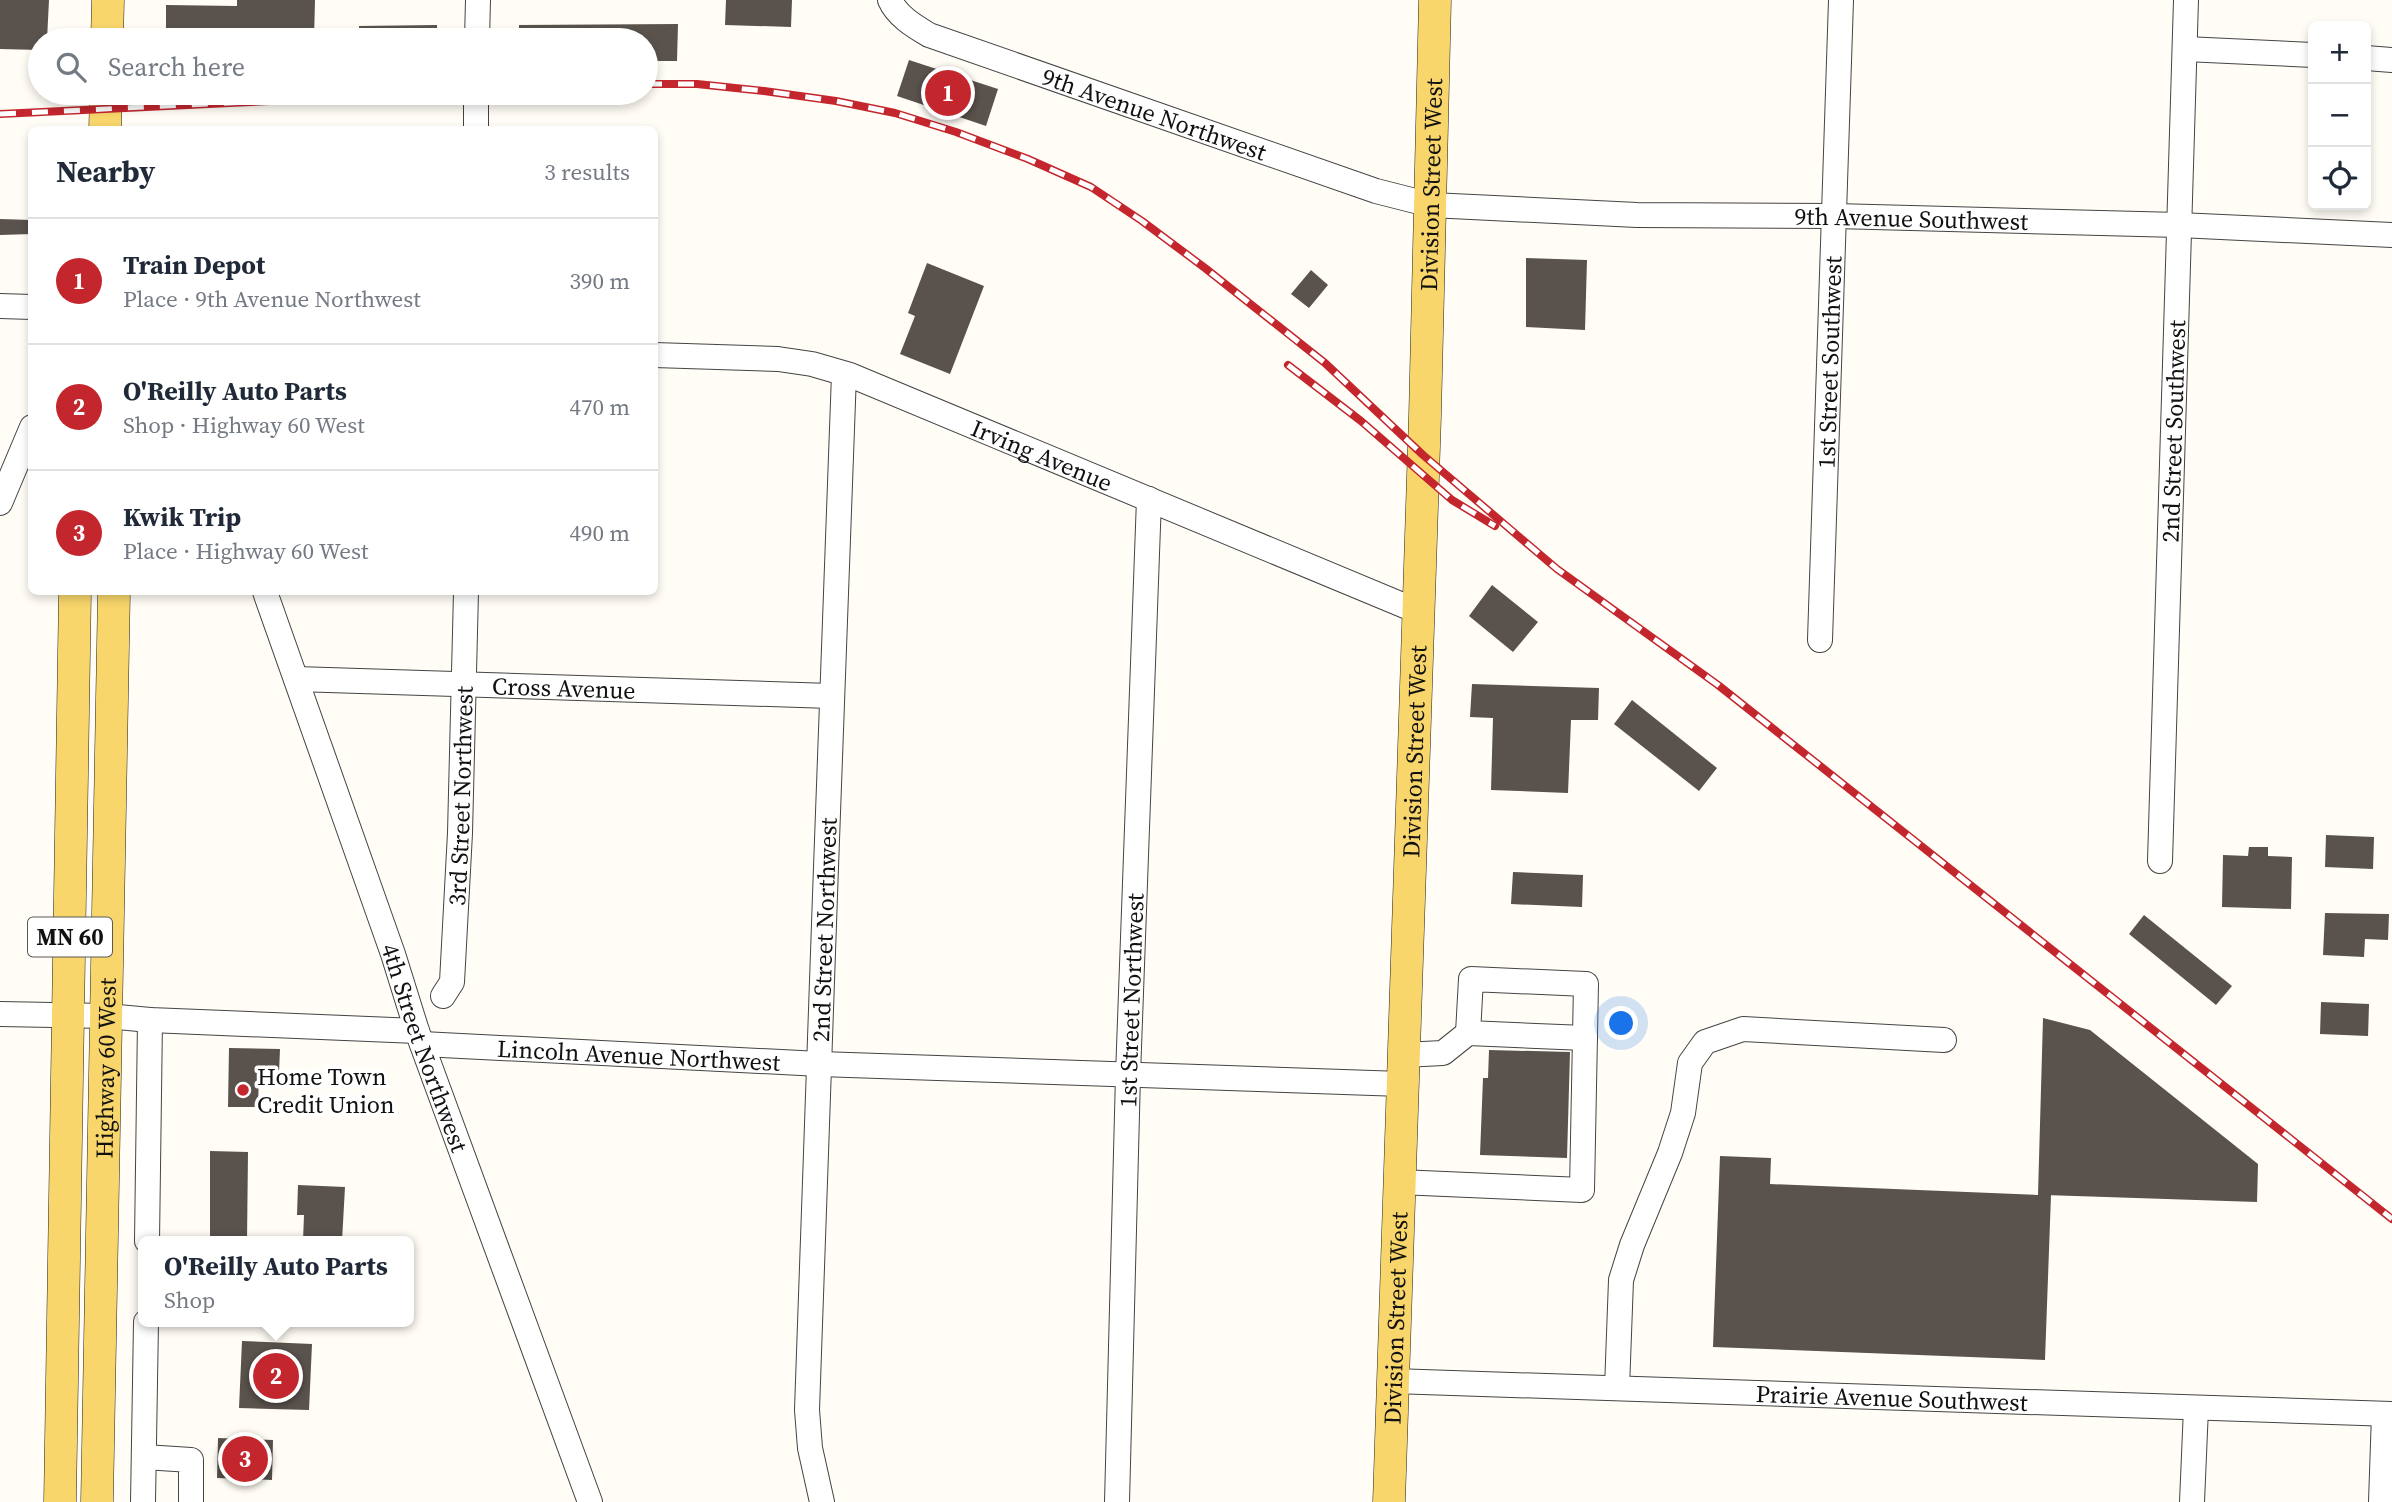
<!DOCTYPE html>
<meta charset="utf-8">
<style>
body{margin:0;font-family:"Source Serif 4",serif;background:#f6f6f7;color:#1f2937}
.controls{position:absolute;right:21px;top:21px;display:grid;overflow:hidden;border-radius:10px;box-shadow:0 4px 10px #0003}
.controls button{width:63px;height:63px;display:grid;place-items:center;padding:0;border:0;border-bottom:2px solid #e0e1e3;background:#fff;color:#1f2937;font:35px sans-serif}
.you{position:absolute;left:1622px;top:1024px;width:24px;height:24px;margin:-18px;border:5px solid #fff;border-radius:50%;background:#1a73e8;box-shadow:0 0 0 10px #1a73e833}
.badge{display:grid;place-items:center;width:46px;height:46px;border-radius:50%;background:#c4262e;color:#fff;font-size:23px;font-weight:700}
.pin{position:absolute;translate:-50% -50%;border:4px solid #fff;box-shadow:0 2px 7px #0006}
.popup{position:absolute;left:138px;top:1236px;width:276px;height:91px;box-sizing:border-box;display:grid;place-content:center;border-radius:10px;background:#fff;filter:drop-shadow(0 2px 5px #0005);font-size:23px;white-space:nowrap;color:#747a83}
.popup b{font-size:26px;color:#1f2937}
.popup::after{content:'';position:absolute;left:50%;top:100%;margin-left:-14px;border:14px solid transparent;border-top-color:#fff}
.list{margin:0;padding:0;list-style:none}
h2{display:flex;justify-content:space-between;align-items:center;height:91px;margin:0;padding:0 28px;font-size:30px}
h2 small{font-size:23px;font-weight:400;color:#747a83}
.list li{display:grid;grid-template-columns:46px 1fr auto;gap:21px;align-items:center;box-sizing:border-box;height:126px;padding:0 28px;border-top:2px solid #e0e1e3}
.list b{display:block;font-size:26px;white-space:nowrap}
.list p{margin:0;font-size:23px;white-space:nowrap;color:#747a83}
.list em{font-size:23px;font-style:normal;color:#747a83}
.icon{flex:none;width:38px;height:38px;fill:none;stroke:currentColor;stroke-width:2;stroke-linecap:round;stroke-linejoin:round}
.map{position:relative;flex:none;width:2392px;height:1502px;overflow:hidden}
.search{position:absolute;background:#fff;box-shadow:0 4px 10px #0003;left:28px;top:28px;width:630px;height:77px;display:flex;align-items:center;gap:18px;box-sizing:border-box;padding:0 24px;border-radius:38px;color:#747a83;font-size:26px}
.panel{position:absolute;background:#fff;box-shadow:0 4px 10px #0003;left:28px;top:126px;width:630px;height:469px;border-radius:10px}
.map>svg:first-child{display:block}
.building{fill:#5a524d}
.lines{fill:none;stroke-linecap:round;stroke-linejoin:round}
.minor-casing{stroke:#444;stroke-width:26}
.major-casing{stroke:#222;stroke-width:33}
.minor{stroke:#fff;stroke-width:24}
.major{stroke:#f9d66b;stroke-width:32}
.rail-casing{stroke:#c4262e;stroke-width:8}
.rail{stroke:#fff;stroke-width:5;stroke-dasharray:16;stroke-linecap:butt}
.poi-dot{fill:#c4262e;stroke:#fff;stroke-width:2.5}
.labels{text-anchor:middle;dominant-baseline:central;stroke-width:7;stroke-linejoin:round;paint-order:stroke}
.shield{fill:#fff;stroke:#585858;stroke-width:2}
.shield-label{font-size:23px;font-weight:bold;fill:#111}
.street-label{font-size:24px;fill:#111;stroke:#fff}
.poi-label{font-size:24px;fill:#111;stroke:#fff;text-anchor:start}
</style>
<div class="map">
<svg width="2392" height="1502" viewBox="0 0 2392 1502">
<rect width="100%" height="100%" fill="#fffdf5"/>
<g class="building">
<path d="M0,0H49L47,40H40V50L0,49Z"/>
<path d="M237,0H315L314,40L166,38V5L237,6Z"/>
<path d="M726,0H792L791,27L725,25Z"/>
<path d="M678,24L677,61H646V40H519V25Z"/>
<path d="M437,25V40H359V26Z"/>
<path d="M909,60L998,89L986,126L897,96Z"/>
<path d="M0,219L32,220V234L0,235Z"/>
<path d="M1526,258L1587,260L1585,330L1526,327Z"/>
<path d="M927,263L984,286L950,374L900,354L915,316L908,313Z"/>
<path d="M1311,270L1328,285L1309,308L1291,294Z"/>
<path d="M1492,585L1538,622L1513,652L1469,616Z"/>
<path d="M1472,684L1599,688L1598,720H1571L1568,793L1491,790L1493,718L1470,717Z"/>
<path d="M1632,700L1717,768L1699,791L1614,724Z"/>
<path d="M2326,835L2374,837L2373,869L2325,867Z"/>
<path d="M2249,847H2268V856L2292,857L2291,909L2222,907L2223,855L2248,856Z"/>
<path d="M1513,872L1583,875L1582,907L1511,904Z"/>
<path d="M2325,913L2389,914L2388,940L2365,939L2364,957L2323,955Z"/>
<path d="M2144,915L2232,986L2216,1005L2129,934Z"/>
<path d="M2321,1002L2369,1004L2368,1036L2320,1034Z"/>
<path d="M2043,1018L2090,1030L2258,1164L2257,1202L2045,1195H2051L2045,1360L1713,1347L1720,1156L1771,1158L1770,1184L2038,1195Z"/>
<path d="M229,1048L280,1049L279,1073L259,1072L258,1107H228Z"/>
<path d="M1489,1050L1570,1052L1567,1158L1480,1155L1483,1078H1488Z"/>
<path d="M210,1151L248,1152L247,1241H210Z"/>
<path d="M298,1185L345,1187L342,1241H303L304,1215H297Z"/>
<path d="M242,1341L312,1344L309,1410L239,1408Z"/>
<path d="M218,1438L273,1440L272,1480L217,1478Z"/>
</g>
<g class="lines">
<defs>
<g id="minor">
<path id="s1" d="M890,0C897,16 914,26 929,35L1376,191L1431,205L1637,215L1835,216L2179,225L2392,235"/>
<path d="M477,40L478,0"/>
<path d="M2185,49L2313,55"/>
<path d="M2366,58L2392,60"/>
<path d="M476,130V93"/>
<path d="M0,306L32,307"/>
<path id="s2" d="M654,355L778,359L812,364L850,375L1417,611"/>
<path d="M0,503L32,427"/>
<path id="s3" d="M265,592L393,954L417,1031L590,1502"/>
<path id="s4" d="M1820,640L1841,0"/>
<path id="s5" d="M296,679L831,696"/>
<path id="s6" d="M2160,861L2186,0"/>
<path id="s7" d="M443,996L452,982L460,833L466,592"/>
<path d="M0,1014L107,1016L150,1020L417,1031"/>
<path id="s8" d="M422,1044L820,1064L1402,1084"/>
<path d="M1403,1055L1443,1053L1468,1033L1585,1038"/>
<path d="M1399,1182L1582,1190L1586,984L1471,979L1468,1033"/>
<path d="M147,1241L150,1020"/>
<path id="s9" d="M1393,1381L2392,1414"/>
<path d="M1617,1388L1621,1280L1632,1245L1670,1153L1683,1113L1690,1063L1705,1042L1743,1029L1944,1040"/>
<path d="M144,1457L191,1460V1502"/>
<path d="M143,1502L146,1322"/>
<path id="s10" d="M822,1502L810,1448L807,1410C820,1065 830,719 844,374"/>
<path id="s11" d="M1117,1502L1128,1075L1149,499"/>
<path d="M2192,1502L2196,1408"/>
<path d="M2381,1502L2384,1414"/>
</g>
<g id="major">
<path d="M107,40L108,0"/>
<path d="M105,130L106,93"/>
<path d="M60,1502L75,592"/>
<path id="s12" d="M97,1502L114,592"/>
<path id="s13" d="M1389,1502L1425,416L1435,0"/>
</g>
</defs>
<use href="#minor" class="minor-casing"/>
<use href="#major" class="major-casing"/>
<use href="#minor" class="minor"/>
<use href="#major" class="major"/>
<defs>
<g id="rail">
<path d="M646,84H697L764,91L836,101L895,113L956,132L1028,159L1091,187L1142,221L1205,268L1325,363L1423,455L1557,569L1718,685L2392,1219"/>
<path d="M0,114L437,93"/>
<path d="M1288,365L1361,421L1452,500L1495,526"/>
</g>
</defs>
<use href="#rail" class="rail-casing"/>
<use href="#rail" class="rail"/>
</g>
<circle class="poi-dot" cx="243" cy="1090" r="7"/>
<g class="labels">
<rect class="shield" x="28" y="917.5" width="84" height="39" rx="5"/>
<g class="shield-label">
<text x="70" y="937">MN 60</text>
</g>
<g class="street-label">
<text stroke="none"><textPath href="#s1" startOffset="292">9th Avenue Northwest</textPath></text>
<text stroke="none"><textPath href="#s13" startOffset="1318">Division Street West</textPath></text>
<text stroke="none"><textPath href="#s1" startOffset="1064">9th Avenue Southwest</textPath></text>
<text stroke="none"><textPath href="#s4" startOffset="278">1st Street Southwest</textPath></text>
<text stroke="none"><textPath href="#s6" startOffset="430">2nd Street Southwest</textPath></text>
<text stroke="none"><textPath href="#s2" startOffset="406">Irving Avenue</textPath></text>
<text stroke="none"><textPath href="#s5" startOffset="268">Cross Avenue</textPath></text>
<text stroke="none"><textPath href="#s13" startOffset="751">Division Street West</textPath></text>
<text stroke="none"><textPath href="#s7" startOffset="203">3rd Street Northwest</textPath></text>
<text stroke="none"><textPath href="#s10" startOffset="574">2nd Street Northwest</textPath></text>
<text stroke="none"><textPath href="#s11" startOffset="502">1st Street Northwest</textPath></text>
<text stroke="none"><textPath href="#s3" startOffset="483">4th Street Northwest</textPath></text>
<text stroke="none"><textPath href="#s8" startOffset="217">Lincoln Avenue Northwest</textPath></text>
<text stroke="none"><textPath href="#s12" startOffset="434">Highway 60 West</textPath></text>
<text stroke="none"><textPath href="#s13" startOffset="184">Division Street West</textPath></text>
<text stroke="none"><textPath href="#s9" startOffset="499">Prairie Avenue Southwest</textPath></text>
</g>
<g class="poi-label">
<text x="257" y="1076">Home Town<tspan x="257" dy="28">Credit Union</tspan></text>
</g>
</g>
</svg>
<div class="controls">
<button>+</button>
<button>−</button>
<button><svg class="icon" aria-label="locate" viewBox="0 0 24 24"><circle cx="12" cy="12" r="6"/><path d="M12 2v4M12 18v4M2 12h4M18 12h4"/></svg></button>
</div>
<div class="you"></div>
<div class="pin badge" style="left:948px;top:93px">1</div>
<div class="pin badge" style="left:276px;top:1376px">2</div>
<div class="popup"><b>O'Reilly Auto Parts</b>Shop</div>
<div class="pin badge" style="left:245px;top:1459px">3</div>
<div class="search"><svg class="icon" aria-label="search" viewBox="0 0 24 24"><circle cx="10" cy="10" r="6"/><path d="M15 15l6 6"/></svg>Search here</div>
<section class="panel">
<h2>Nearby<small>3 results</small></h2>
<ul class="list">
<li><span class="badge">1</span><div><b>Train Depot</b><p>Place · 9th Avenue Northwest</p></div><em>390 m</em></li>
<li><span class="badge">2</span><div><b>O'Reilly Auto Parts</b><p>Shop · Highway 60 West</p></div><em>470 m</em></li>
<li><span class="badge">3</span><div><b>Kwik Trip</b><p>Place · Highway 60 West</p></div><em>490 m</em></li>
</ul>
</section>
</div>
